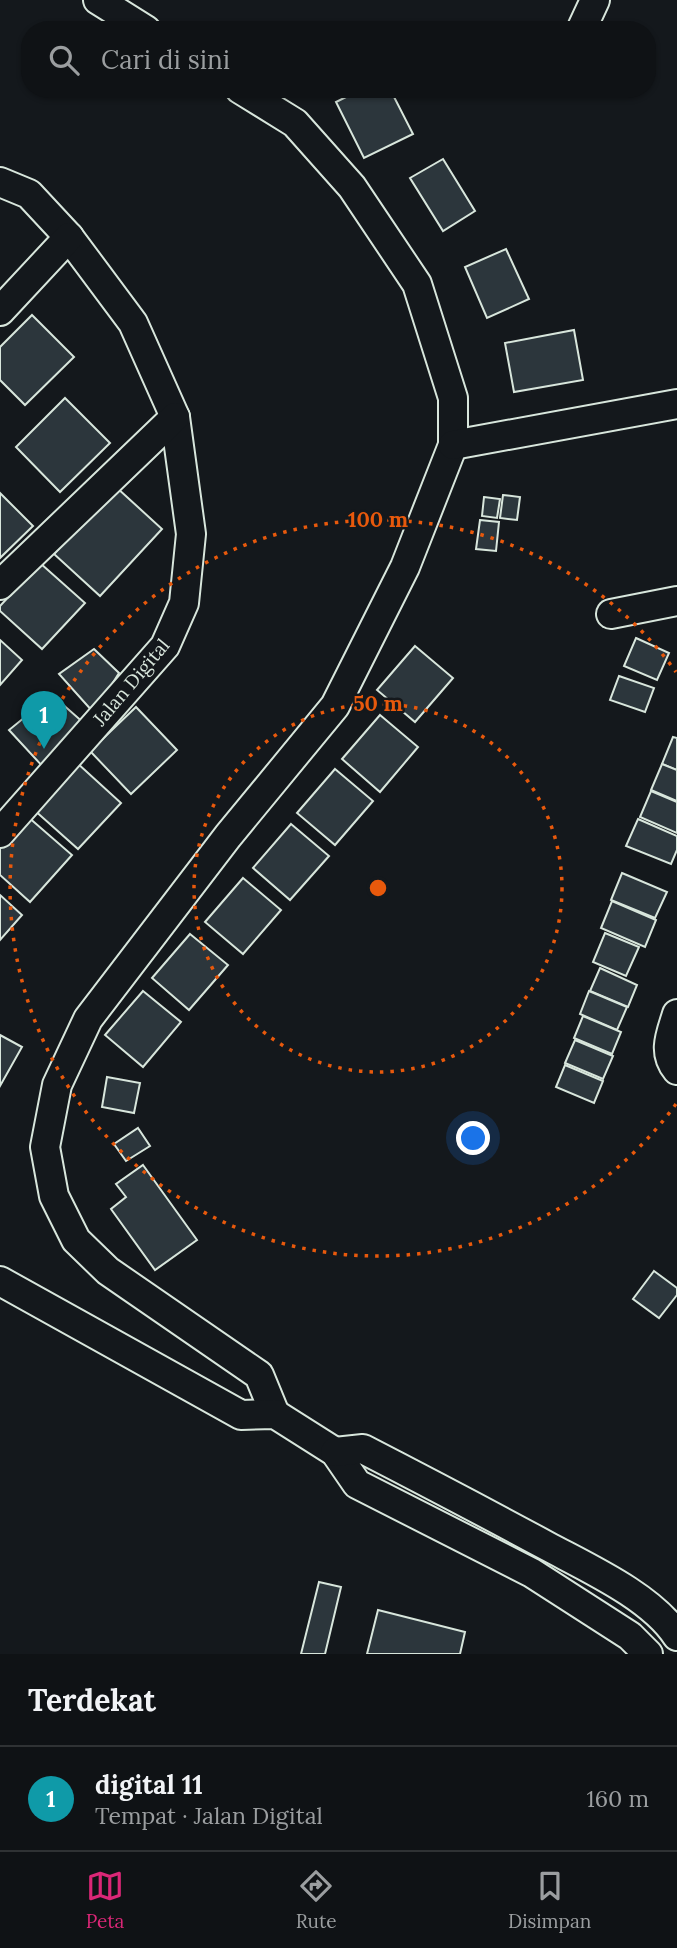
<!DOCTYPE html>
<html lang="id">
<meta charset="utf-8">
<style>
body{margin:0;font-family:Lora,serif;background:#181b1e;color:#f1f3f6}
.you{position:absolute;left:474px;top:1139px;width:24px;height:24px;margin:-18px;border:5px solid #fff;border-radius:50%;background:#1a73e8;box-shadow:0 0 0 10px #1a73e833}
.badge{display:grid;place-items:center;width:46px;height:46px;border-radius:50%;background:#db2777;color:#fff;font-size:23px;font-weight:700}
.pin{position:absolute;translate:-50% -58px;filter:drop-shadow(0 2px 4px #0008)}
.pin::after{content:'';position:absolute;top:37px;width:24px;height:21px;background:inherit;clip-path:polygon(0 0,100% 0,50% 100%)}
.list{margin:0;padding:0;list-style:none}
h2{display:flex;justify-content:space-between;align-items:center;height:91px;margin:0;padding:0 28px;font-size:30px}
h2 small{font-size:23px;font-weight:400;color:#9b9ea0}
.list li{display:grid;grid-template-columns:46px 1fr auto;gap:21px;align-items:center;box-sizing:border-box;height:105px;padding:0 28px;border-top:2px solid #2f3234}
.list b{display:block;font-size:26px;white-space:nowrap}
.list p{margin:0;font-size:23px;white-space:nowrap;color:#9b9ea0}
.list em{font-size:23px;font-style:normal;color:#9b9ea0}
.icon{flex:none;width:38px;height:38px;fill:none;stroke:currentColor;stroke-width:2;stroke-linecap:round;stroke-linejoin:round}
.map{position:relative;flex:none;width:677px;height:1654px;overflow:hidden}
.search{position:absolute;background:#0f1215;box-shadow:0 2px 5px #0004;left:21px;right:21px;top:21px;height:77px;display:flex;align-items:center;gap:18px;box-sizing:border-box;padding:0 24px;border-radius:28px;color:#9b9ea0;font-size:26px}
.sheet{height:196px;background:#0f1215}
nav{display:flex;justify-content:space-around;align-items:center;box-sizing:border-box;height:98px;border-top:2px solid #2f3234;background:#0f1215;font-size:19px;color:#9b9ea0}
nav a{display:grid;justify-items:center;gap:4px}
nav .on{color:#db2777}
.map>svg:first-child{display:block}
.building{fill:#2c363c;stroke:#d8e6dc;stroke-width:2}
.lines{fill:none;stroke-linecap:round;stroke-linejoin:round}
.minor-casing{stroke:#d8e6dc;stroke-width:32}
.minor{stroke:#14181c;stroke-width:28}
.ring{fill:none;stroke:#e8590c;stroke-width:3.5;stroke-dasharray:3.5 7}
.labels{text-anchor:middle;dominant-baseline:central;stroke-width:5;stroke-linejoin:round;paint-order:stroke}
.street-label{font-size:19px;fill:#d8e6dc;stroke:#14181c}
.centre{fill:#e8590c;stroke:#14181c;stroke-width:3.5}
.ring-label{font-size:21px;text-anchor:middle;font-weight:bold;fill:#e8590c;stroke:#14181c;stroke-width:5;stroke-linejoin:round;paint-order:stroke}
</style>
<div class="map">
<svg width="677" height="1654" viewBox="0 0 677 1654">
<rect width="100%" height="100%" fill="#14181c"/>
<g class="building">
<path d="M362,89H390L413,134L364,158L336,102Z"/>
<path d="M443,159L475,211L443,231L410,178Z"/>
<path d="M506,249L529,299L487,318L465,267Z"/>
<path d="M32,315L74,357L25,405L0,380V347Z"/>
<path d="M574,330L583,380L514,392L505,343Z"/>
<path d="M65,398L110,443L60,492L16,447Z"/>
<path d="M116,487L162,529L100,596L54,554Z"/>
<path d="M0,493L33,526L0,558Z"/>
<path d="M503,495L520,497L517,520L500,518Z"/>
<path d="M484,497L500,499L497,518L482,516Z"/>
<path d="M480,520L499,522L496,551L476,549Z"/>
<path d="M40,563L85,603L42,649L0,611V606Z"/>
<path d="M636,638L669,653L657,680L624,666Z"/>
<path d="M0,640L22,660L0,685Z"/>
<path d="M415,646L453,678L415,722L377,690Z"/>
<path d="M94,649L119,673L94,713L59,674Z"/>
<path d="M619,676L654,688L645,712L610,700Z"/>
<path d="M52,695L85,724L45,769L9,730Z"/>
<path d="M136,707L177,750L131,794L90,751Z"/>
<path d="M380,715L418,747L380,792L342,759Z"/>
<path d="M673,737L677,738V770L662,764Z"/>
<path d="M76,762L121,803L78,849L33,809Z"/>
<path d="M662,764L677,770V801L651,790Z"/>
<path d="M335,769L373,801L335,845L297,813Z"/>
<path d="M651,791L677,802V833L640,817Z"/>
<path d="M27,816L72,855L30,902L0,875V846Z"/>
<path d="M638,819L677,836V850L671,864L626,846Z"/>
<path d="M291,824L329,856L290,900L253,868Z"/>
<path d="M622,873L667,892L655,918L611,900Z"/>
<path d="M243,878L281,910L243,954L205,922Z"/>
<path d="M0,895L22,915L0,940Z"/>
<path d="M612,901L656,920L645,947L601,928Z"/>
<path d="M605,933L639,947L626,976L593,962Z"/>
<path d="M190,934L228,965L189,1010L152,978Z"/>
<path d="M600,968L637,985L628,1007L590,991Z"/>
<path d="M143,991L181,1022L143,1067L105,1035Z"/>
<path d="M589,991L627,1007L617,1030L580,1014Z"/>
<path d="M583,1016L621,1032L612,1054L574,1038Z"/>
<path d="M0,1035L22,1047L0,1086Z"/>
<path d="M575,1040L613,1056L603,1079L565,1063Z"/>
<path d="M565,1065L603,1081L594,1103L556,1087Z"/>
<path d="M107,1077L140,1083L134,1113L102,1107Z"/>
<path d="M138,1128L150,1146L126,1161L114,1144Z"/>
<path d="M143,1165L197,1240L155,1270L111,1209L126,1197L116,1184Z"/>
<path d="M654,1271L677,1288V1295L659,1318L633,1299Z"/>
<path d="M319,1582L341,1587L325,1654H301Z"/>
<path d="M378,1610L465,1632L460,1654H367Z"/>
</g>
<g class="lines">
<defs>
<g id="minor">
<path d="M98,0L146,30"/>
<path d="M582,28L595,0"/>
<path d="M240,89L295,123L352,187L417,284L453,398V445L405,567L335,706L228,836L88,1019L57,1085L45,1147L54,1196L76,1240L108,1271L259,1375L275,1414"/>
<path d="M0,182L29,194L69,237L133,323L175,417L191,534L184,603L165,646L0,833"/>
<path d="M0,311L69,237"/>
<path d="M453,445L677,404"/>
<path d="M0,585L175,417"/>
<path d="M611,614L677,601"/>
<path d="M677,1014C671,1034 662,1052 677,1070"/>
<path d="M0,1281L241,1415L275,1414L335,1452L357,1484L532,1573L630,1636L648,1654"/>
<path d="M335,1452L363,1449C425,1481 486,1513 547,1546C588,1568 652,1597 677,1636"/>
</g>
</defs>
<use href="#minor" class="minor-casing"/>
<use href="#minor" class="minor"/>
</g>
<g class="ring">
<circle cx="378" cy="888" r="184"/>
<path d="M676 1104A368 368 0 1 1 676 672"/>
</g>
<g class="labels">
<g class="street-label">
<text transform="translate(131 682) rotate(-50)">Jalan Digital</text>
</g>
</g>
<circle cx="378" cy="888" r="10" class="centre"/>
<g class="ring-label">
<text x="378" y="527">100 m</text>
<text x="378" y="711">50 m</text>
</g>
</svg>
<div class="you"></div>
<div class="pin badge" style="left:44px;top:749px;background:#0f9aa8">1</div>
<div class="search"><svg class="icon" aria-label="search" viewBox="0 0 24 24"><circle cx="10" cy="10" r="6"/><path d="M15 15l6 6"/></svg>Cari di sini</div>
</div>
<section class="sheet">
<h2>Terdekat<small></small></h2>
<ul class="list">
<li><span class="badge" style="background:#0f9aa8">1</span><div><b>digital 11</b><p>Tempat · Jalan Digital</p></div><em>160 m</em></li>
</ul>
</section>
<nav>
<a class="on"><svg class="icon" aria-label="map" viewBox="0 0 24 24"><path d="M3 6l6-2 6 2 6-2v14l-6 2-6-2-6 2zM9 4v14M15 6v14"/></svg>Peta</a>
<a><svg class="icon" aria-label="directions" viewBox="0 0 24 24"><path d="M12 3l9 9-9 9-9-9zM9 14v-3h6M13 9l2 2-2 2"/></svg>Rute</a>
<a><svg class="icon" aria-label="saved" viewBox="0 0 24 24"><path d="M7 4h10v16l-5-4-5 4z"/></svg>Disimpan</a>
</nav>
